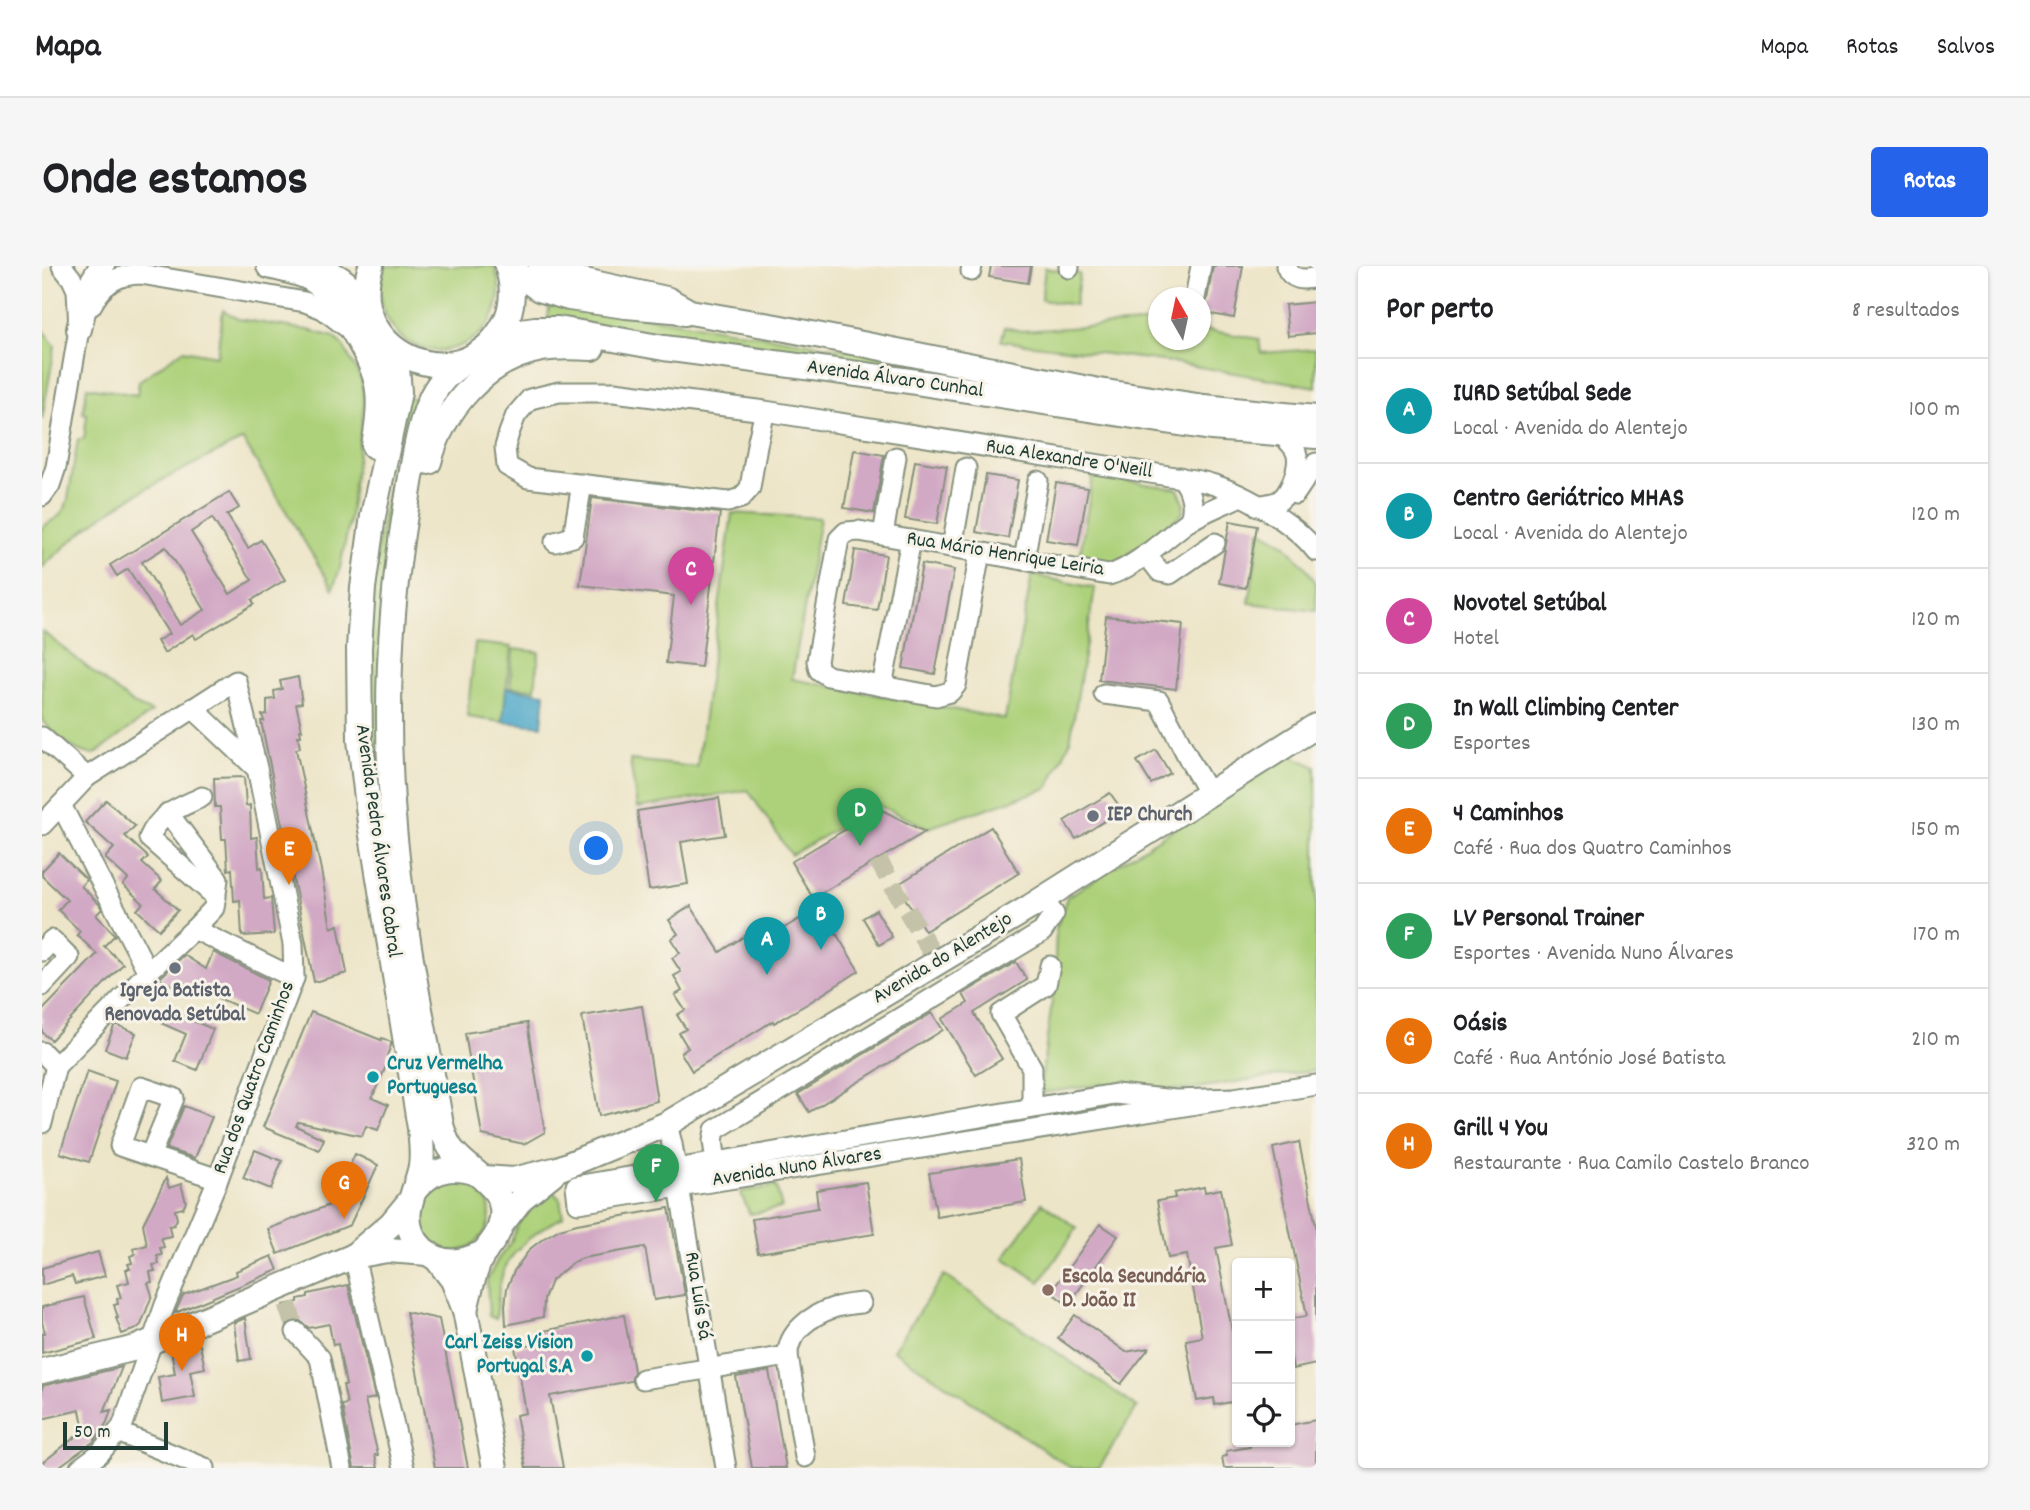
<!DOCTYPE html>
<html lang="pt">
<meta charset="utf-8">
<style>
body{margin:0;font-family:Dekko,sans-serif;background:#f6f6f6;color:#202124}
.controls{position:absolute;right:21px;bottom:21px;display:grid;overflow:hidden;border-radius:7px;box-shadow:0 2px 5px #0004}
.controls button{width:63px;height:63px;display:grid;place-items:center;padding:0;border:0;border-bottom:2px solid #e0e0e0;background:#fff;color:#202124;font:35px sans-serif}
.compass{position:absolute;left:1106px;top:21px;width:63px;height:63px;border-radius:50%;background:#fff;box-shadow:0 2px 5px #0004;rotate:351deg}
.scale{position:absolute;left:21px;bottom:18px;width:105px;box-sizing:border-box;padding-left:7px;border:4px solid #1f3d34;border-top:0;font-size:19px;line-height:24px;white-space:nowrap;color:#1f3d34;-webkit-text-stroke:5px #f7f3e8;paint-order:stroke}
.you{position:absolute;left:555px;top:583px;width:24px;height:24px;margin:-18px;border:5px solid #fff;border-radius:50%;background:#1a73e8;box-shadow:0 0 0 10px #1a73e833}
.badge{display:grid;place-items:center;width:46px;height:46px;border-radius:50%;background:#2563eb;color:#fff;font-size:23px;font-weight:700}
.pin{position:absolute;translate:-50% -58px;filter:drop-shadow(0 2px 4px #0008)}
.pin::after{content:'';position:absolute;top:37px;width:24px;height:21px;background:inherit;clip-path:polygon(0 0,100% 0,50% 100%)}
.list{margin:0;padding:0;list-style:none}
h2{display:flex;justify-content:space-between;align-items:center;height:91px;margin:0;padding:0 28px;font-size:30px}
h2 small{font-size:23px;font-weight:400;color:#757577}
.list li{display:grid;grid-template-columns:46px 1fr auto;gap:21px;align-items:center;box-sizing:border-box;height:105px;padding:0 28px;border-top:2px solid #e0e0e0}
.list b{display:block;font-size:26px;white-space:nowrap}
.list p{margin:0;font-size:23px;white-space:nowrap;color:#757577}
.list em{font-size:23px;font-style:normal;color:#757577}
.icon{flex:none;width:38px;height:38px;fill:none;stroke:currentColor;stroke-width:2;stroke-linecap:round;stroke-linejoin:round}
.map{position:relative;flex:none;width:1274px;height:1202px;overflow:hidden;border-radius:7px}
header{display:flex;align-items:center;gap:42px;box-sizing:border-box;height:98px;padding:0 35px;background:#fff;border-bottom:2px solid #e0e0e0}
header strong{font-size:33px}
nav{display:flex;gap:38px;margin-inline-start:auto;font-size:24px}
.intro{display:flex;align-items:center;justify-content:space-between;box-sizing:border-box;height:168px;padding:0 42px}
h1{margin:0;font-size:49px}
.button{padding:18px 32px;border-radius:7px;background:#2563eb;color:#fff;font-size:24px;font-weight:700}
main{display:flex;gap:42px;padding:0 42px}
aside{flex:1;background:#fff;border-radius:7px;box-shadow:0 2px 5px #0004}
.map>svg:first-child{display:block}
.green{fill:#add17a;stroke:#668757;stroke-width:2}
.water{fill:#49a6c7;stroke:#34727e;stroke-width:2}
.building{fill:#d2a9c5;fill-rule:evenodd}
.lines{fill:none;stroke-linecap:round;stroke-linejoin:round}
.minor-tunnel{stroke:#c4c3aa;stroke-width:19;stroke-dasharray:19 10;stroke-linecap:butt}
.minor-casing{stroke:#86917e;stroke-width:23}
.major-casing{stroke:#86917e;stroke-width:28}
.highway-casing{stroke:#86917e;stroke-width:32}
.minor{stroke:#fff;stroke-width:19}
.major{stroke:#fff;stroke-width:24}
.highway{stroke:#fff;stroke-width:28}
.worship-dot{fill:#6b7280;stroke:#f7f3e8;stroke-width:2.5}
.culture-dot{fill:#0f9aa8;stroke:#f7f3e8;stroke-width:2.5}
.education-dot{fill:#8d6e63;stroke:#f7f3e8;stroke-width:2.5}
.labels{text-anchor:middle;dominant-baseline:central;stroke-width:6;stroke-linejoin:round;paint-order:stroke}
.street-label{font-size:21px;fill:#1f3d34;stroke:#f7f3e8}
.worship-label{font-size:21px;font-weight:bold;fill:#5b616d;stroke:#f7f3e8;text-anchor:start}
.culture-label{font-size:21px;font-weight:bold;fill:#0d838f;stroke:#f7f3e8;text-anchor:start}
.education-label{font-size:21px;font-weight:bold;fill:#785e54;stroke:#f7f3e8;text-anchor:start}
</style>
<header>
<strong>Mapa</strong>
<nav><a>Mapa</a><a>Rotas</a><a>Salvos</a></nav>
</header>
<div class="intro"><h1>Onde estamos</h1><a class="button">Rotas</a></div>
<main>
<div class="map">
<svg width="1274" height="1202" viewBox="0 0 1274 1202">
<rect width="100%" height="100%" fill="#f7f3e8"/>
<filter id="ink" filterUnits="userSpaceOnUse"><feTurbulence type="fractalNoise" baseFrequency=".0143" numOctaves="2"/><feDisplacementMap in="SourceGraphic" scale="14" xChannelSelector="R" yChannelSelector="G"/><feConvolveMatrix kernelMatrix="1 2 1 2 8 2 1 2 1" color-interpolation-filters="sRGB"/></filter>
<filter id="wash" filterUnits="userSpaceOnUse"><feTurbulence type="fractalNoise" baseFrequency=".00686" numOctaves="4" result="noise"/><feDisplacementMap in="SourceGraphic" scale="28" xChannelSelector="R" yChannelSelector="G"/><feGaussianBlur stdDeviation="1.57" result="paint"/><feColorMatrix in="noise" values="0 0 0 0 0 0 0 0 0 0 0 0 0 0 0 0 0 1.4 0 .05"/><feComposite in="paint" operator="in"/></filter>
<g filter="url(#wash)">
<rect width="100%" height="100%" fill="#ede5c8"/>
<g class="green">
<path d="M344,0H452C480,72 380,119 345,52C337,35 337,17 344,0Z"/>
<path d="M1003,2L1038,8L1033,39L999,34Z"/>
<path d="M508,35L1274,160L706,82L506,52Z"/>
<path d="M181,44L196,53L266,64L292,71L302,81L320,115L322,139L307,257L298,302L291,323L201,174C141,203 79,231 28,276C19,285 8,292 0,302V261L17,250L23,242L26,233L36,173H42L45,148L41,147L45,121L95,129L97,115L141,84L175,90Z"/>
<path d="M1116,56V74H1158L1159,63L1217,73L1219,87L1274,83V121L1129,96L959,75L963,61L979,65Z"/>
<path d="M0,63L13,80L0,154Z"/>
<path d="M365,131L380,134L361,207L351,605L334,534L325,396L333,293Z"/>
<path d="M1051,210L1136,223L1142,237L1140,248L1083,291L1071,297L1037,294Z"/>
<path d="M690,247L778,252L750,413L963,453L990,309L1053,322L1028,476L1006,522L886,562L836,539L749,589L706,524L595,542L588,494L655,501Z"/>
<path d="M1218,264L1243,278L1265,303L1274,317V345L1207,337Z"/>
<path d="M0,365L91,438L110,446L53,488C31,489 15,468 0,455Z"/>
<path d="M433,377L469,381L461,456L425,451Z"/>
<path d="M471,383L497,386L493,423L468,421Z"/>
<path d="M1248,489L1274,501V804L1141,824L1063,818L1001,827L998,824L1012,721L1014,663L1025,631Z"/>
<path d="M425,914C429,917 435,920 438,924C467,954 426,1003 392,979C386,975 380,963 376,957L379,931L399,915Z"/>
<path d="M734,920L740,942L708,948L698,926Z"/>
<path d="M511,926L518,933L521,951C500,961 475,978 464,1000C456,1015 456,1037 454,1053L447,1050L445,1014L456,993L469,976L476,958L492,938Z"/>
<path d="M1000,937L1035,962L998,1016L962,992Z"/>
<path d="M902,1009L1095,1141L1057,1202H1029L851,1084Z"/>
</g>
<path class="water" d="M464,422L503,427L500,460L461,456Z"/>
<g id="blocks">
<g class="building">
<path d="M949,0H989L986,17L947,11Z"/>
<path d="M1171,0H1201L1192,52L1158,46L1159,42L1165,34Z"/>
<path d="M1274,36V67L1246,70L1243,39Z"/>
<path d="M812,184L842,189L832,247L802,242Z"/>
<path d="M873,195L905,200L895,258L863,253Z"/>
<path d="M944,209L976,214L966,272L934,266Z"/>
<path d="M1014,217L1046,222L1036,279L1004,274Z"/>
<path d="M187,226L197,242L185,249L206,282L219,274L243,314L210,334L212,338L154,373L151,368L122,387L115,375L127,368L86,303L75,310L68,299ZM170,252L210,314L188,328L149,266ZM124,281L163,344L138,359L100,296Z"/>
<path d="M550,232L678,247L659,401L624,397L632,330L538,319Z"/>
<path d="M1188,255L1215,260L1204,322L1177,317Z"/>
<path d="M813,284L844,289L835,344L804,340Z"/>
<path d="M880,298L912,304L893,408L861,402Z"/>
<path d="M1064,350L1141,358L1134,423L1057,414Z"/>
<path d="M256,411L260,437L254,438L260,464H258L259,470H256L258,482L254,483L279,604L289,662L296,659L305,707L272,716L219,455H222L220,449L225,448V434L233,433L232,425L240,423L238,415Z"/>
<path d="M1114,484L1128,507L1109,518L1095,495Z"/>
<path d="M202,511L204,540L208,539L209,572L215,571L217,602L220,601L222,633L229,632L232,668L200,670L198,634L192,635L190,603L186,604L184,573H180L178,541H173L172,512Z"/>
<path d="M1068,527L1080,544L1034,573L1022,555Z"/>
<path d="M677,532L683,569L639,576L646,618L607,624L595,545Z"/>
<path d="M64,534L93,560L83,570L106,591L100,597L120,615L113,623L136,644L117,664L95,644L101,637L81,619L86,613L63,592L72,582L43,556Z"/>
<path d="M838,543L883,566L771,632L749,596Z"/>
<path d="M949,561L977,607L883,665L855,619Z"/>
<path d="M17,587L43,612L44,614L39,620L57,638L60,643L54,649L73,669L62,680L81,698L9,774L0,766V745L55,688L35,669L38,665L16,644L25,634L0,610V605Z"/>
<path d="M649,640L678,686L718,660L725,672L778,641L817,705L765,738L732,757L731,755L650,805L639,787L646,782L637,767L644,763L635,749L643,744L633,729L640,725L632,710L639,706L630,692L638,687L629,673L636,668L627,654Z"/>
<path d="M834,644L850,671L837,679L821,652Z"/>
<path d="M171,686L227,714L213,748L137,715L134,721L117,713L142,689L164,703Z"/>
<path d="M974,696L985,714L932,747L960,793L934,809L900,753L926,737L921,728Z"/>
<path d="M600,740L615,835L557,850L540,750Z"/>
<path d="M127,745L171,763L155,804L133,795L144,768L121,758Z"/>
<path d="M269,746L339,774L340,772L349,776V779L345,790L348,791L330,832L346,839L336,864L324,860L320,870L256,856L254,860L282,873L277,884L221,861Z"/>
<path d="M890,747L901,764L767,846L756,828Z"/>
<path d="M485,757L503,866L482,878L440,869L423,767Z"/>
<path d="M73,758L94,767L84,791L63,783Z"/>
<path d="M45,805L74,815L47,896L18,887Z"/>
<path d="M142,840L170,851L153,892L124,883Z"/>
<path d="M1257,876L1274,960V1098L1251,1103L1248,1087V1053L1265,1050L1231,882Z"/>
<path d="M213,884L240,895L229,923L201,912Z"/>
<path d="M313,888L336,899L308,959L236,988L226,963L290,938Z"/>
<path d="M977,893L984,936L895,951L887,907Z"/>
<path d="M124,912L127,922L139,918L144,936L141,942L133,944L135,953L132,959L127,960L129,970L119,972L122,981L118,982L120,989L115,990L117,998L111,999L113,1005L108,1006L110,1016L106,1017L110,1029L99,1059L94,1063L80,1068L74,1052H76L72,1039L76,1038L75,1033L79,1032L75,1019L87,1016L84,1003H88L86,998L90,997L88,990L93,988L91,983L105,979L101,958Z"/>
<path d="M824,916L832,968L716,987L710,953L776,942L774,924Z"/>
<path d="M1162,921L1163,926L1179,923L1190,979L1174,982L1190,1065L1195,1064V1135L1173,1139L1172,1132L1155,1135L1144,1074L1160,1071L1145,989L1126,992L1115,935L1133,932L1132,927Z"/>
<path d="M627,942L643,1029L612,1034L603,981L541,992L531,996L509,1015L502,1033L501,1051L464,1059L463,1040L465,1022L472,1005L488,983L502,972L518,963L535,958Z"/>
<path d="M1058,958L1076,970L1026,1039L1009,1026Z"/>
<path d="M56,986L63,1010L33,1018L30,1010L0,1019V1002Z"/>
<path d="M230,990L236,1004L133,1047L141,1029L195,1009L194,1005Z"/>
<path d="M306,1019L333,1132L323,1134L336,1189H333L336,1202H312L300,1139L305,1138L301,1119H304L296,1078L291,1079L287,1058L267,1062L258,1055L252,1054L245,1058L241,1039L256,1036V1033L266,1031V1028Z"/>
<path d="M42,1031L54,1073L0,1087V1068L3,1067L0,1056V1041Z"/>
<path d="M364,1046L397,1053L426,1202H393Z"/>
<path d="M582,1049L592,1105L589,1115L508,1130L521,1202H484L474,1149L484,1147L473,1081L498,1077L496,1066Z"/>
<path d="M1033,1049L1084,1086L1107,1082L1079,1118L1016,1072Z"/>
<path d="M203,1052L209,1093L197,1095L192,1057Z"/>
<path d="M158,1079L163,1102L148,1105L153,1131L120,1137L116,1111L133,1108L129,1084Z"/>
<path d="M80,1101L62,1146L69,1144L65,1156L58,1167L51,1176L15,1202H0V1197L42,1164L38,1144L0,1153V1120Z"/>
<path d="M727,1105L744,1202H710L694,1111Z"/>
<path d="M1274,1154V1202H1182L1180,1191L1185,1190L1184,1185L1208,1181L1207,1176H1248V1159Z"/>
</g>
</g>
</g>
<g filter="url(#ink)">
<use href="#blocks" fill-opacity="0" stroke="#86917e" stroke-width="2"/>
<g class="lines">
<g class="minor-tunnel">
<path d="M836,594L895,696"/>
<path d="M245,1038L254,1066"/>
</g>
<defs>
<g id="minor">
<path d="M1244,0C1249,14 1261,15 1274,11"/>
<path d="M1027,2V0"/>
<path d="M929,5L930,0"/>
<path d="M1153,32L1159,0"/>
<path d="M49,40C60,19 74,8 99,8L263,36L281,43L303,60"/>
<path d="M723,145L715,179L708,222L699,232L686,236L486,212L465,200L463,181L467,167L474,149L488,133L517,126H572L723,145L1158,215C1195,223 1251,255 1274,285"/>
<path d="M1138,211C1149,221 1154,242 1147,255"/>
<path d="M1253,228L1274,197"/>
<path d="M0,230L8,219L14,201L37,63L35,24L30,13L20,0"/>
<path d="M1216,240C1222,238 1233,238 1238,234C1249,226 1259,198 1254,186C1251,179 1244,173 1239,168"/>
<path d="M841,269L854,191"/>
<path d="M513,276L531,271L540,218"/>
<path d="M910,281L924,202"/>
<path d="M938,287L914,419L908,426L894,430L786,410L777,404L775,395L797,273L804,266L817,265L1067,309C1094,301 1121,274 1144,257C1160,246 1181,239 1198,230"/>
<path d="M1104,288L1118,306L1128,308L1173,277"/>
<path d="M982,294L996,215"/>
<path d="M840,420L869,274"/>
<path d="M1062,428L1117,435L1149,497L1167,528"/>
<path d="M151,442L214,502"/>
<path d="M0,471L45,511"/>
<path d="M160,531C137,542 118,547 107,572L174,631"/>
<path d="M19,539L106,706"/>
<path d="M126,547L176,613L172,642L152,663"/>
<path d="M0,559L45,511L194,415L215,502L251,678L252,712L176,913L123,1039L80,1161L57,1188L38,1202"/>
<path d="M0,685L10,674L27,691L0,720"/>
<path d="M0,786L14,800"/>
<path d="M1192,832L1134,834L1073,828L534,920L536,937L637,921L1192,832L1274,819"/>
<path d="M990,842V802L959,748L1004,719L1008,700"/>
<path d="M0,857L14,800L106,706L152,663L252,712"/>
<path d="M625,858L630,878L684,1202"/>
<path d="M108,890L132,832L99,821L78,880L176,913"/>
<path d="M674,896L671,875L673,864L1000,666L1012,648L1001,633"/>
<path d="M312,990L362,1202"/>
<path d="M254,1066L278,1092L300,1202"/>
<path d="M746,1090C745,1066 770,1049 791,1042C800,1039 810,1038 819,1037"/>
<path d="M601,1113L746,1090L763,1191"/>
<path d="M76,1166L163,1202"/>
</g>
<g id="major">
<path d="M227,0C241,4 257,6 269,13C286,23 296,40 307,58C336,107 343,122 332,180"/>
<path d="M268,0C299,8 311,20 326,47"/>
<path d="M329,0C301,84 414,138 460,62C472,43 472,21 465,0"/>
<path d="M469,0L479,10L497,23L527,32L584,40L642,45L734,61L1057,125L1162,141L1274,152"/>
<path d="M37,63L46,23L60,0"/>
<path d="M334,63L355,101L357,126L331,250L321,322L317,382L318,474L328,557L378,862C379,875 381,887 379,900C374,926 358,947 372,972C377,980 384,987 392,991C409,1000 426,994 443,986"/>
<path d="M438,86L479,65L493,63H516L622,82L868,115L1169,162L1274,170"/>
<path d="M387,196C401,143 443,93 500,83C516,80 534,81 550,82"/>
<path d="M442,912L471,914L516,903L625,858L988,641L1274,460"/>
<path d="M372,925C389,904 409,898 434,907"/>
<path d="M459,959L480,932L510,908"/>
<path d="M315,987L349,958L368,935"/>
<path d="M395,993L411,1014L423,1044L453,1202"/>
<path d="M423,1044C428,1025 431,1005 441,988C447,979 455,972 458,961C471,921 429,909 410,884C404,877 402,868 399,859C384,770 364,682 355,592C342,476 345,357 364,242C370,208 376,148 396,120C406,106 420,98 433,89"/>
<path d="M0,1105L94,1082L312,990L345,984L386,987"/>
</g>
<path id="highway" d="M501,0L516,9L538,16L624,35L642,45"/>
</defs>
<use href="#minor" class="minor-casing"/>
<use href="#major" class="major-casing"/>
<use href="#highway" class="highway-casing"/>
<use href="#minor" class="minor"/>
<use href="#major" class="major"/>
<use href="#highway" class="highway"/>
</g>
</g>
<g class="worship-dot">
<circle cx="1051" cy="550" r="7"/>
<circle cx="133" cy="702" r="7"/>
</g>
<g class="culture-dot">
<circle cx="331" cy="811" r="7"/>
<circle cx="545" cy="1090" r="7"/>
</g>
<circle class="education-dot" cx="1006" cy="1024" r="7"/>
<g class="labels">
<g class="street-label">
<text transform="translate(853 114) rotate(8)">Avenida Álvaro Cunhal</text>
<text transform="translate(1027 194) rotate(9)">Rua Alexandre O'Neill</text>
<text transform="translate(963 289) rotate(9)">Rua Mário Henrique Leiria</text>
<text transform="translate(335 575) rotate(82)">Avenida Pedro Álvares Cabral</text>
<text transform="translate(901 693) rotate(-31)">Avenida do Alentejo</text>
<text transform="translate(213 812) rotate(-70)">Rua dos Quatro Caminhos</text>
<text transform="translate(755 902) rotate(-9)">Avenida Nuno Álvares</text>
<text transform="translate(655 1030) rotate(81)">Rua Luís Sá</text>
</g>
<g class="worship-label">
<text x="1065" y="550">IEP Church</text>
<text x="133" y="726" text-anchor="middle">Igreja Batista<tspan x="133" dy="24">Renovada Setúbal</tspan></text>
</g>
<g class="culture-label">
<text x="345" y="799">Cruz Vermelha<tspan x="345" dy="24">Portuguesa</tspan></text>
<text x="531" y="1078" text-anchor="end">Carl Zeiss Vision<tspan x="531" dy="24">Portugal S.A</tspan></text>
</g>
<g class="education-label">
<text x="1020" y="1012">Escola Secundária<tspan x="1020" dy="24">D. João II</tspan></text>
</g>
</g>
</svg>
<div class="controls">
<button>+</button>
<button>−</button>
<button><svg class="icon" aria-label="locate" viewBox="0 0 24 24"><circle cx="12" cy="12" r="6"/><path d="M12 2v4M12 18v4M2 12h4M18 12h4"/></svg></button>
</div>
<svg class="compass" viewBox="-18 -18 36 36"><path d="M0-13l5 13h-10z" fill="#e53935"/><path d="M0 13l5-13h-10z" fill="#757577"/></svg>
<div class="scale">50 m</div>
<div class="you"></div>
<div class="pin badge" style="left:725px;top:709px;background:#0f9aa8">A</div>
<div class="pin badge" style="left:779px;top:684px;background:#0f9aa8">B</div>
<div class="pin badge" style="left:649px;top:339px;background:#d1479c">C</div>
<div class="pin badge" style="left:818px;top:580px;background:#2e9e5b">D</div>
<div class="pin badge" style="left:247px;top:619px;background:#e8710a">E</div>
<div class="pin badge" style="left:614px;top:936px;background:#2e9e5b">F</div>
<div class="pin badge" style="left:302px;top:953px;background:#e8710a">G</div>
<div class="pin badge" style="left:140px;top:1105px;background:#e8710a">H</div>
</div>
<aside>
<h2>Por perto<small>8 resultados</small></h2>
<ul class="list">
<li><span class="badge" style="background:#0f9aa8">A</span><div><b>IURD Setúbal Sede</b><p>Local · Avenida do Alentejo</p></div><em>100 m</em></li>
<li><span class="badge" style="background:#0f9aa8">B</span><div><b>Centro Geriátrico MHAS</b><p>Local · Avenida do Alentejo</p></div><em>120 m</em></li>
<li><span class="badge" style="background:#d1479c">C</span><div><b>Novotel Setúbal</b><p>Hotel</p></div><em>120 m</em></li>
<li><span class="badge" style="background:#2e9e5b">D</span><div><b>In Wall Climbing Center</b><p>Esportes</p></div><em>130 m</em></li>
<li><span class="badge" style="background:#e8710a">E</span><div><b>4 Caminhos</b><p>Café · Rua dos Quatro Caminhos</p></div><em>150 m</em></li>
<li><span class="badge" style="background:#2e9e5b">F</span><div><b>LV Personal Trainer</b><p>Esportes · Avenida Nuno Álvares</p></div><em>170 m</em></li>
<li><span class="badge" style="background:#e8710a">G</span><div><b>Oásis</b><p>Café · Rua António José Batista</p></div><em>210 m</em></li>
<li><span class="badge" style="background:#e8710a">H</span><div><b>Grill 4 You</b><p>Restaurante · Rua Camilo Castelo Branco</p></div><em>320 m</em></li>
</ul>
</aside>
</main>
